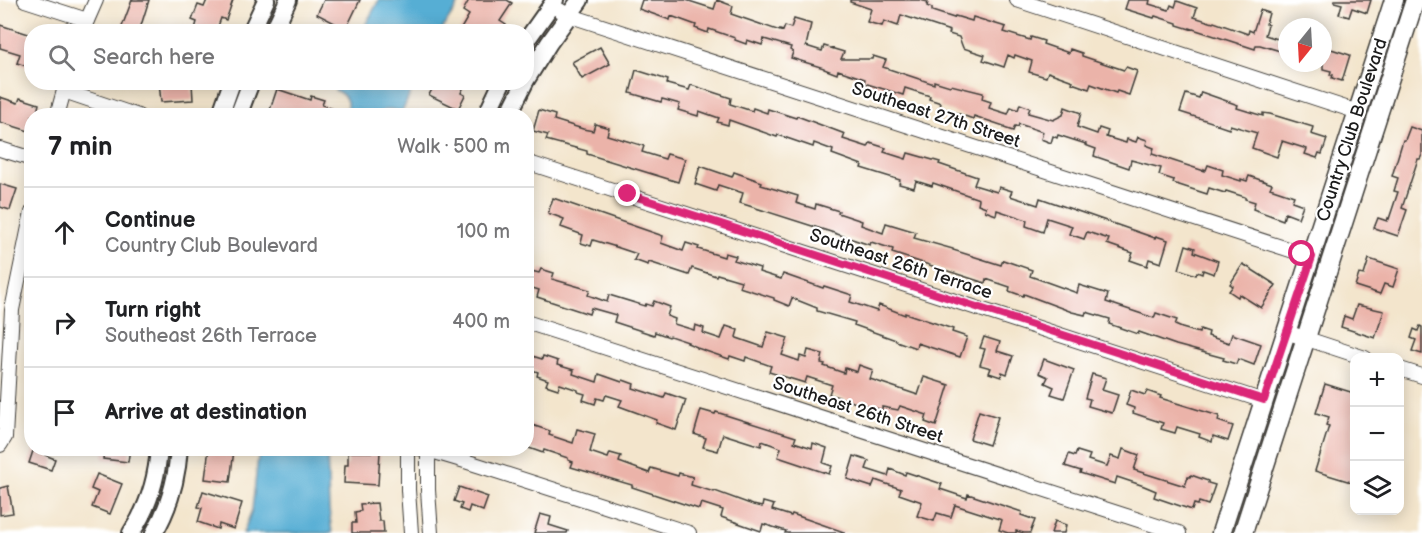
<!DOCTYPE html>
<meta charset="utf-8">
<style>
body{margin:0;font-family:"Balsamiq Sans",sans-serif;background:#f6f6f6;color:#202124}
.controls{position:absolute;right:18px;bottom:18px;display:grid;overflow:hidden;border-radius:12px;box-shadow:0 3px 15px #0003}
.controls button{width:54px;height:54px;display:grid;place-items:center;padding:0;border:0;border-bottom:2px solid #e0e0e0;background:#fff;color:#202124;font:30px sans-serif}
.compass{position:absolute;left:1278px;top:18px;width:54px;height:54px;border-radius:50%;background:#fff;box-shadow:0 3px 15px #0003;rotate:198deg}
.stop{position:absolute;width:18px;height:18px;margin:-14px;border:4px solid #db2777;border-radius:50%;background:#fff}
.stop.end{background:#db2777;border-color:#fff;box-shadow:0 2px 6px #0008}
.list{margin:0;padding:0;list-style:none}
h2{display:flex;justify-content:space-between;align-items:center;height:78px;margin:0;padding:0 24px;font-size:26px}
h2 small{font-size:20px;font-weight:400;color:#757577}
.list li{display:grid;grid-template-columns:39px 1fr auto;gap:18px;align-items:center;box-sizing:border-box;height:90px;padding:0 24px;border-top:2px solid #e0e0e0}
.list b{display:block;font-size:22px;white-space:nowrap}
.list p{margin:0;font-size:20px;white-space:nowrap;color:#757577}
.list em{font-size:20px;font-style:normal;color:#757577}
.icon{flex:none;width:33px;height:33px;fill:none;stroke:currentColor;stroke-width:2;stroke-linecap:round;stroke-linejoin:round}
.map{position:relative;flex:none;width:1422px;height:533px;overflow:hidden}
.search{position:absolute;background:#fff;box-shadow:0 3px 15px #0003;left:24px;top:24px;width:510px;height:66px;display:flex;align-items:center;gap:15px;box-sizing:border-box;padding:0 21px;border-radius:24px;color:#757577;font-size:22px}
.panel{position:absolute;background:#fff;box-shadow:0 3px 15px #0003;left:24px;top:108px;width:510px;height:348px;border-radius:24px}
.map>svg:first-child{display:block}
.water{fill:#57aed4;stroke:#3a6578;stroke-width:1.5}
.building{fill:#ebb3a9}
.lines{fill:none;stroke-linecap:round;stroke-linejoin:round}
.minor-casing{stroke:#3c3a36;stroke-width:16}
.tertiary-casing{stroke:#3c3a36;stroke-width:20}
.secondary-casing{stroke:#3c3a36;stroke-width:21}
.minor{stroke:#fff;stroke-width:14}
.tertiary{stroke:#fff;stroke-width:16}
.secondary{stroke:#fff;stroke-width:18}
.route{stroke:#db2777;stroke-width:8}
.labels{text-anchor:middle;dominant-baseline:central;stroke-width:4.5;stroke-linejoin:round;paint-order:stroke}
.street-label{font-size:18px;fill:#1c1c1c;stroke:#fff}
</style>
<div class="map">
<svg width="1422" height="533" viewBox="0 0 1422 533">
<rect width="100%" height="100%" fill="#fff"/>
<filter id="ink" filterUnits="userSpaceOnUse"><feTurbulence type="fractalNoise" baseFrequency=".0167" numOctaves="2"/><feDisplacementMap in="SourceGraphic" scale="12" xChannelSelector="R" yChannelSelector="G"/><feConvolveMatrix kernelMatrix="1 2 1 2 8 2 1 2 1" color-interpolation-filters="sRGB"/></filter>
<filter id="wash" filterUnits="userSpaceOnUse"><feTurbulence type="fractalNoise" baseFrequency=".008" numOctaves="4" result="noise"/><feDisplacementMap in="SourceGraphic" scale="24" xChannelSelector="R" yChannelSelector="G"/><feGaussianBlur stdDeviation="1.35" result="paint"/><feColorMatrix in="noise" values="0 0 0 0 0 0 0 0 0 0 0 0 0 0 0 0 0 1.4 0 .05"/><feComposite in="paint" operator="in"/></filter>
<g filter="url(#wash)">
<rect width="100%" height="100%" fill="#f3e5cc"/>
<g class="water">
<path d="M379,0H461L441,31H362Z"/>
<path d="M337,83H415L402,112C392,109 385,107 378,115H345C350,102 347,96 335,90Z"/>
<path d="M259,449H327L329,509L332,533H243L252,510Z"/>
</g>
<g id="blocks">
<g class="building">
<path d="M132,0H149L139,32H120Z"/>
<path d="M207,0H233L226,20L221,18L216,32H200L195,29L197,22L192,20L198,5L204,7Z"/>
<path d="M324,0H360L346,29L317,14Z"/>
<path d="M469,0H507L512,3L500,21L506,25L502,32H459L469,15L463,11Z"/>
<path d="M642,0H686L714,9L717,0L733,6L731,14L780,31V30L783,31L785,26L791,28L794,19L811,24L806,46L822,51L824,46L844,52L841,59H872L873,56L886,60L883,67L934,84V81L950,86L951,85L983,93L982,99L991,102L989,108L1008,114L1011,107L1018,110L1020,104L1030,108L1028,113L1053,120L1063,115L1065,107L1081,113L1077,127L1097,134L1099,128L1108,131L1106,137L1126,143L1127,139L1136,142L1138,137L1147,140L1146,145L1154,148L1152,154L1204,171V169L1206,170L1208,165L1223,170L1222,175L1241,181V179L1247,181L1249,176L1272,184L1270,188L1294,196L1292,201L1303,205L1298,218L1285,213L1283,220L1253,209L1255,202L1245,199V197L1226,191L1225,193L1209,188L1207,194L1173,183L1174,180L1159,175L1161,168L1131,160L1129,168L1094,156L1096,149L1085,145L1086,144L1058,135L1057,138L1053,136L1051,143L1041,139L1043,132L1019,124L1018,127L1015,126L1013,131L1004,128V126L974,116L973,119L940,107L941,103L929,99L930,96L905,88L903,95L864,83L865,79L838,70L837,74L824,69V68L791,58L793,52L790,50L791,47L764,39L762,45L747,40L746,44L735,40V38L709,29L708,33L695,28L696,25L671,16L670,20L639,9Z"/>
<path d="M850,0H920L928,2L927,6L932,8V11L954,18L955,16L972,21L973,17L1006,27L1004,32L1030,40L1031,37L1044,41L1043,44L1069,53L1070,49L1082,53V56L1124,70L1126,67L1137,71L1129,95L1117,91L1116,93L1091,84L1089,89L1072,83L1073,81L1048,72L1046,77L1029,72L1032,61L1015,55L1014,58L1008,55L1004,67L983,60L985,55L963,48L959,37L949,34L950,31L901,15L898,26L884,21L882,26L867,22L871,9L850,2Z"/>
<path d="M1128,0H1150L1149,4L1169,10L1171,5L1175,7L1177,1L1197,8L1194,17L1213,23L1214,22L1248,34L1249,30L1253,32L1260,10L1269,13L1266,24L1268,25L1265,35L1287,42V53L1260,45H1256L1255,49L1190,28V29L1177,25V23L1155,16L1154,18L1125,9Z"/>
<path d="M1334,0H1371L1367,13L1352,8L1349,17L1339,14L1342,4L1334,2Z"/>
<path d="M0,25L32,35V68L17,63L20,54L0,48Z"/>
<path d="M600,47L610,64L582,79L572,62Z"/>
<path d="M1325,47L1350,55L1342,81L1332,78L1333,75H1330L1331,71L1323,69V55Z"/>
<path d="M636,70L668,80L667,84L689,90L691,85L731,98L730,104L752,111L753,108L767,113L768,109L796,118L797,116L845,134L843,139L868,147L870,143L886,148L884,152L906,159L908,153L940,162L939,164L977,177L974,185L997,192L999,187L1012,191L1010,196L1038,205L1040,198L1155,238L1156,236L1168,240L1161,263L1149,259L1147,266L1130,260L1133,253L1107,244L1109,239L1087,232L1084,239L1069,234L1072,226L1047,218L1043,232L1026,226L1027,220L997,210L996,215L985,211L986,207L978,204L979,199L933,183L932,186L916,181L914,188L899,184L900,180L861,168L862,165L832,154L833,150L814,143L813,147L778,135L777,137L729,120L728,125L717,122L719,118L699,111L698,116L678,110L680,104L662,99L661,102L630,93Z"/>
<path d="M159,82H175V84L192,83L193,100L161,102Z"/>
<path d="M436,82H466L461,93L465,95L458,109L429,95Z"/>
<path d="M277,89L310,100L311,96L324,100L322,105L348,114V116H268Z"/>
<path d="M1201,92L1238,105L1237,108L1263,116V113L1270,114L1313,127L1311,134L1327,139L1322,154L1319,153L1317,158L1305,154L1307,149L1282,141L1277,157L1252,148L1257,133L1230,125L1229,129L1217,125L1218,124L1180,112L1186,94L1199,98Z"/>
<path d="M0,97L18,103L20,98L39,104L36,116H32V132L0,122Z"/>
<path d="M539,110L555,115L554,120L583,129L593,131L595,124L609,128L607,135L644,146L642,152L665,159L667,154L685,159L678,182L587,154V151L546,140L548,135L533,131Z"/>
<path d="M1410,127L1422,131V155L1420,159H1418L1402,208L1407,210L1398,236L1374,228L1378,218L1387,221L1388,218L1389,219L1398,192L1394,191L1398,178L1392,176L1403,140H1405Z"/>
<path d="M700,166L732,177L734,172L762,182L761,185L798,196L796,203L815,209L816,204L839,211L838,213L862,221L861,225L883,233L886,223L916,232L914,238L953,249V250L1001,265L1003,260L1032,270L1030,276L1077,293L1079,285L1108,294L1106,302L1154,318L1156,313L1177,320L1175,325L1182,328L1199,333L1200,329L1209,332L1208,336L1229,343L1232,334L1261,344L1254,365L1238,359L1236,364L1223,360L1224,358L1176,345L1139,332L1138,334L1109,324L1110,319L1086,312L1085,315L1072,312L1024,294L1023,296L1009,291L1010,287L986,279L985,283L892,253L893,249L871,242L870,245L831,232L740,203L743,193L718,185L716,191L695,184Z"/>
<path d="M0,184L17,189L10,210L0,207Z"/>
<path d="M553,198L663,236L661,243L683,251L686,243L699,247L698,249L724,257L725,253L736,256L734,260L760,268L759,272L781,279L783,274L823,288L824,286L852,295L850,302L877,311L879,305L905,315V313L953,329L952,332L967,337L960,357L917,343L916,348L896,341V340L854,325L855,322L817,311V308L792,298L789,306L774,300V298L739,287L741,281L717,274L716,276L692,268L689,275L649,262L648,265L634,260L637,254L613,246L593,240L591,246L581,243L583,235L561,227L564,219L548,213Z"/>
<path d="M1186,245L1195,248L1194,252L1218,261L1214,274L1203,270L1202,274L1197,272L1196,275L1179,269Z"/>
<path d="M1369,259L1399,269L1393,287L1384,284L1380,294L1355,286L1359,274L1364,275Z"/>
<path d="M1243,264L1276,285L1261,308L1239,294L1238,297L1229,291L1233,286L1230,284Z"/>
<path d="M541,269L554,273L552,279L590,290L588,295L607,302L609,295L645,306L646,304L652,306L654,301L670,307L667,316L675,319L674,324L694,330L695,325L704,328L703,333L721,339L726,326L738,330L736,337L737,338L763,347L768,332L788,338L782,355L799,361L800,356L806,358L808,350L823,354L821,363L825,364L824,366L844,373L845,368L857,372L859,365L873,370L870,379L918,395L924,377L949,385L936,426L925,422L927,415L900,406L898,410L882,407V410L862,404V405L829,394L832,385L807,377L805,383L769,372L771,366L746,357L745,361L730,356L729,359L697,348V347L687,343L688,342L670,336L669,337L655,332L654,335L614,322L616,315L591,308L589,314L537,297L539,290L526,286L531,271L539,273Z"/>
<path d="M1357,305L1384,311L1375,338L1341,327L1344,316L1352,319Z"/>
<path d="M1420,326L1422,327V354L1412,351L1416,340L1411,338L1414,329L1418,331Z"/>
<path d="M984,337L1000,342L997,351L1013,356L1007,374L1002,372L1001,377L989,373L991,368L980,365L985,349L980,348Z"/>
<path d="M526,354L542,359L543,356L558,361L557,365L574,370L573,374L597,382L599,374L622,382L623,380L634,384L633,388L664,398L666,393L686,400L676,430L656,423L657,420L619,406L622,400L606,395L604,400L597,398L595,404L583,400L585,394L578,392V390L560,384L558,389L546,385L548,380L537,376L538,372L526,368Z"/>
<path d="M1044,359L1074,370L1064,398L1051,394L1054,387L1045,383L1048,377L1039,373Z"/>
<path d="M1092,374L1106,378L1102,390L1118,395L1112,413L1088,406L1090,399L1085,398Z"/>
<path d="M1325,384L1354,393V483L1315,471L1329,426L1326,425L1329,417L1316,413Z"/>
<path d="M1131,390L1145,395L1147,391L1161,396L1160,398L1219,416L1218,421L1233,426L1228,441L1213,436L1212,442L1199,437L1200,434L1177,427L1175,433L1161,429L1163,423L1133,413L1134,408L1126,405Z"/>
<path d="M701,410L715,414L716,412L796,437L794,442L812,448L813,443L827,448L823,463L832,466L829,474L778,457L781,448L762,441L761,446L723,434L718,451L703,447L706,438L694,434Z"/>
<path d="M979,411L998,417L989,445L970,439Z"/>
<path d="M526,423L550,431L549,435L573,443L577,429L595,434L590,452L608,458L610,453L621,456L619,462L649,473L651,468L678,476L679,473L693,477L691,485L714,492L715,491L753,505L762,507L763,502L774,505L772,510L791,516L792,514L844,532V533H785L786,531L763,524L761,531L721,517L723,510L701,503L699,509L632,487V485L571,467L573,462L568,460V458L544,450L543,453L526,447Z"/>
<path d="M34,448H46L45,455L55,459L51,470L29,463Z"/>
<path d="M104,448H130L128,462L103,459Z"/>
<path d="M209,448L234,450L230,482L205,479Z"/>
<path d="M1123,449L1139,455L1134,470L1185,486L1188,477H1190L1191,475L1208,481V483L1215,485L1208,505L1199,502L1198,505L1194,504L1192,510L1154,497L1156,491L1144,486L1117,477L1115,484L1080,473L1081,471L1065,466L1069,454L1075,456L1077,451L1090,455L1088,460L1107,466L1111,456L1120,459Z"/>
<path d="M348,452H380L378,485L344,483L345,465H348Z"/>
<path d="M854,456L869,461L866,469L888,476L890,469L905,475L906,472L942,484L940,489L967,498L968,494L1022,512L1021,515L1035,520L1030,533H1024L1016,531V533H1008L999,530L1002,520L955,505L951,517L937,513L934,521L917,516L922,502L899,494L901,489L875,480L872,487L847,479Z"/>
<path d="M97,474L122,484L110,514L92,507L98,492L91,489Z"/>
<path d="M8,486L13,513L0,515V488Z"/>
<path d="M459,487L488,497L483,511L470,506L468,512L460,509L462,504L454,501Z"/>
<path d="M203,491L242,503L234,529L219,524L218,529L198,522L202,508L198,507Z"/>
<path d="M377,503L379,521H383L384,533H352V523H356L355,512L361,511L360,504Z"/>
<path d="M540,514L551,517L549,525L568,531L567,533H534Z"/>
<path d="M1055,521L1066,525L1064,533H1051Z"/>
</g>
</g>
</g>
<g filter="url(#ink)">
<use href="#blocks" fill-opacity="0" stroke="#3c3a36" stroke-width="1.5"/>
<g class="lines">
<defs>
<g id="minor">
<path d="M25,0L87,20"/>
<path d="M1017,0L1358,112"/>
<path d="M551,5L568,15L1312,257"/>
<path d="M82,32L96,0"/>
<path d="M64,91L138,116"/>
<path d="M57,116L66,83"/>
<path d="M0,149L32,159"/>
<path d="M526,162L1264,401"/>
<path d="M526,322L1179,533"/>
<path d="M1286,332L1365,358"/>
<path d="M1400,369L1422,376"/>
<path d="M0,445L5,437L12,310L32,212"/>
<path d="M408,448V490L411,533"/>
<path d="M419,448L428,450L465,461L689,533"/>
<path d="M428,448V490L431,533"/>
</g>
<g id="tertiary">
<path d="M251,32L266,0"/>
<path d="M273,32L288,0"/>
<path d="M526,41L555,0"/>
<path d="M526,80L549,43L580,0"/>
<path d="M220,116L232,82"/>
<path d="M238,116L251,82"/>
<path d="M486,116L502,82"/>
<path d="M508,116L525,82"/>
<path d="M131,533C148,508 157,478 159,448"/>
<path d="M154,533C169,508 177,478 179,448"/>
</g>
<g id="secondary">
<path d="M1221,533L1394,0"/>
<path d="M1243,533L1415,0"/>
</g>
</defs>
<use href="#minor" class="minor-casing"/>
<use href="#tertiary" class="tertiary-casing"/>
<use href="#secondary" class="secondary-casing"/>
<use href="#minor" class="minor"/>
<use href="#tertiary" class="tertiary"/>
<use href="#secondary" class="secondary"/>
</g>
</g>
<g class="lines" filter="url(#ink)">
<path class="route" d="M628,194L1264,400L1312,257L1302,254"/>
</g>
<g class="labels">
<g class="street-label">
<text transform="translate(936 115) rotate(18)">Southeast 27th Street</text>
<text transform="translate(1352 130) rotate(-72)">Country Club Boulevard</text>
<text transform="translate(901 264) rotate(18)">Southeast 26th Terrace</text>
<text transform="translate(858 410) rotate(18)">Southeast 26th Street</text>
</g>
</g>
</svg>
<div class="controls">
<button>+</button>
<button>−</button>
<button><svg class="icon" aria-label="layers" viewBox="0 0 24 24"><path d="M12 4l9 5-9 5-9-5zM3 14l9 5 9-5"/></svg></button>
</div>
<svg class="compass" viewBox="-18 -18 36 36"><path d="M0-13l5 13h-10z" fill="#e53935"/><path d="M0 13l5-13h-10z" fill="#757577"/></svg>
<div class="stop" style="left:1302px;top:254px"></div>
<div class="stop end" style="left:628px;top:194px"></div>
<div class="search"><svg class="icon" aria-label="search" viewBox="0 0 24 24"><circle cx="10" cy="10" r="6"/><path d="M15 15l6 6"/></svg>Search here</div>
<section class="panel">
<h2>7 min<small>Walk · 500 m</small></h2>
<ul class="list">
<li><svg class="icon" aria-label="ahead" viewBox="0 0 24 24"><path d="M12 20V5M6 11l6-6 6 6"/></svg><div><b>Continue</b><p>Country Club Boulevard</p></div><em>100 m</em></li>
<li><svg class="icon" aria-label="right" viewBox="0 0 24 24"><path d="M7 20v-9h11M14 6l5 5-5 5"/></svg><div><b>Turn right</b><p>Southeast 26th Terrace</p></div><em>400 m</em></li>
<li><svg class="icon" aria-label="arrive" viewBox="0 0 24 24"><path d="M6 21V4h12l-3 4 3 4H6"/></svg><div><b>Arrive at destination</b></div></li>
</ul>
</section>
</div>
